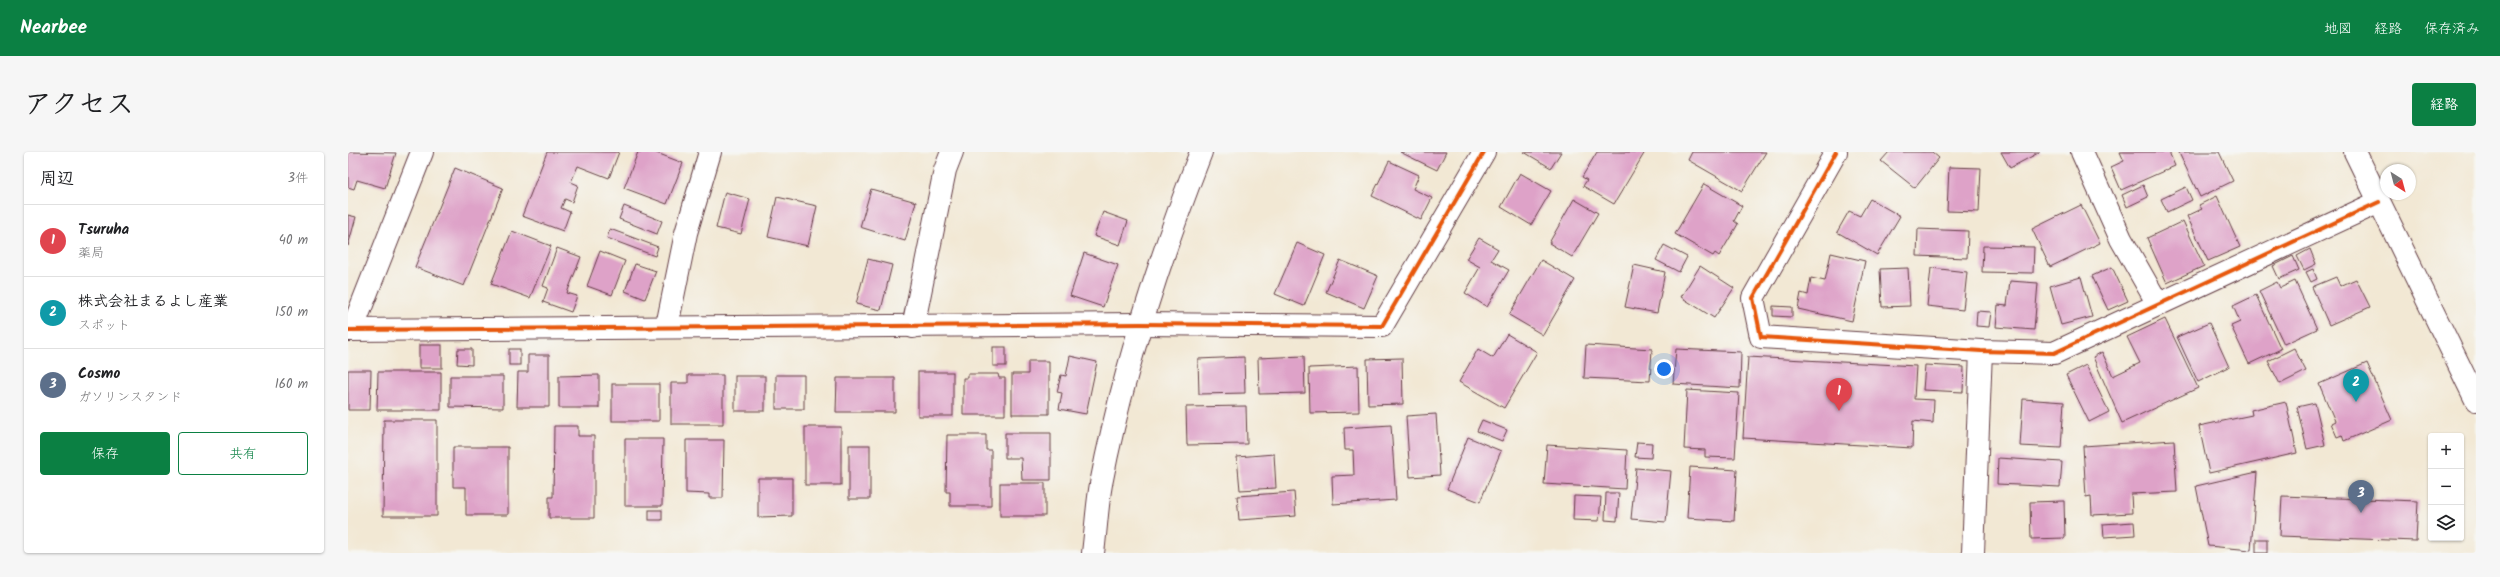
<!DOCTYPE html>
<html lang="ja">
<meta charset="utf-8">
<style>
body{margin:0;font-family:Kalam,"Klee One",sans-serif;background:#f6f6f6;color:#202124}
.controls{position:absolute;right:12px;bottom:12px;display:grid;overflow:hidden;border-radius:4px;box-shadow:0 1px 3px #0004}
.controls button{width:36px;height:36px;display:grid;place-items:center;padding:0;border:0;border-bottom:1px solid #e0e0e0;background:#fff;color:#202124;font:20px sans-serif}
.compass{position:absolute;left:2032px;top:12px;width:36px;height:36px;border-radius:50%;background:#fff;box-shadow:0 1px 3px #0004;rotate:144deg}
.you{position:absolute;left:1316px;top:217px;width:14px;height:14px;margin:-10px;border:3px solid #fff;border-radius:50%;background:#1a73e8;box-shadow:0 0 0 6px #1a73e833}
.badge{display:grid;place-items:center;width:26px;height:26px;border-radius:50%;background:#0b8043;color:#fff;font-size:13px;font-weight:700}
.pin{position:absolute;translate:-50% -33px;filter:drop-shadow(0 1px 2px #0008)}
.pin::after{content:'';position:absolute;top:21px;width:14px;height:12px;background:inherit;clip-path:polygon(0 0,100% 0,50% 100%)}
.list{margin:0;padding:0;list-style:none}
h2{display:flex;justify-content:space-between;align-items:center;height:52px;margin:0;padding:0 16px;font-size:17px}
h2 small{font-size:13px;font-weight:400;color:#757577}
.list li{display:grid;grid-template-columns:26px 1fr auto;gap:12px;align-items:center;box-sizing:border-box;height:72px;padding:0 16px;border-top:1px solid #e0e0e0}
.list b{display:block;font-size:15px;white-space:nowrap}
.list p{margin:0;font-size:13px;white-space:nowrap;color:#757577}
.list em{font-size:13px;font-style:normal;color:#757577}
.actions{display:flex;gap:8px;padding:12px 16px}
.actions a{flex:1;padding:9px 0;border:1px solid #0b8043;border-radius:4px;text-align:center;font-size:14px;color:#0b8043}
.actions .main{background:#0b8043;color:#fff}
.icon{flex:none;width:22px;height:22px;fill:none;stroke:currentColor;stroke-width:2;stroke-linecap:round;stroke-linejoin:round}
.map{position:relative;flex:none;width:2128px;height:401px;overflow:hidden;border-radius:4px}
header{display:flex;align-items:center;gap:24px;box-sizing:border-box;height:56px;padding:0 20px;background:#0b8043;color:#fff}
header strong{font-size:19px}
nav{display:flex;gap:22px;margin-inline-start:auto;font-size:14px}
.intro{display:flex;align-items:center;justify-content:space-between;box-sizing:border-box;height:96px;padding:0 24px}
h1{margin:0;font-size:28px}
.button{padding:10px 18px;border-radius:4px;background:#0b8043;color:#fff;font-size:14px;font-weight:700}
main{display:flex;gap:24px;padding:0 24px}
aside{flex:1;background:#fff;border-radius:4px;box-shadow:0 1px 3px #0004}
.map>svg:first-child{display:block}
.building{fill:#dea2c8}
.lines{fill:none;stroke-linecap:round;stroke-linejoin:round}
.minor-casing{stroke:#633d44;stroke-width:24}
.minor{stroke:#fff;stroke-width:22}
.cycleway-casing{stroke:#f6f6f2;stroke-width:6}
.cycleway{stroke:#e8590c;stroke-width:4}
</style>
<header>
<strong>Nearbee</strong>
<nav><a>地図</a><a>経路</a><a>保存済み</a></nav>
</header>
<div class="intro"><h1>アクセス</h1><a class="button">経路</a></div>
<main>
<aside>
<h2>周辺<small>3件</small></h2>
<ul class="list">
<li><span class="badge" style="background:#e0444e">1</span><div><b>Tsuruha</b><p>薬局</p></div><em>40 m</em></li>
<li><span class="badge" style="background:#0f9aa8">2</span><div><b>株式会社まるよし産業</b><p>スポット</p></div><em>150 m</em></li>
<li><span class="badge" style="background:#5c6f8a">3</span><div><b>Cosmo</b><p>ガソリンスタンド</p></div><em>160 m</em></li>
</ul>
<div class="actions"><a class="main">保存</a><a>共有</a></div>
</aside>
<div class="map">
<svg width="2128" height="401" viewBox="0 0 2128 401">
<rect width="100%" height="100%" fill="#f6f6f2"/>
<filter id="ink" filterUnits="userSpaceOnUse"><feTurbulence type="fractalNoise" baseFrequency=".025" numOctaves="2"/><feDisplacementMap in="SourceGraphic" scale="8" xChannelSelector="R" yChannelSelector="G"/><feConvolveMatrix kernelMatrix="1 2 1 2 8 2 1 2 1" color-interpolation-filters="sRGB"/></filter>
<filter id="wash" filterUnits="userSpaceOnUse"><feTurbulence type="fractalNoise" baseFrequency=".012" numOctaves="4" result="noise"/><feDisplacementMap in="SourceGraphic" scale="16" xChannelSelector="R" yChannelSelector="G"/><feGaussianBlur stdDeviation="0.9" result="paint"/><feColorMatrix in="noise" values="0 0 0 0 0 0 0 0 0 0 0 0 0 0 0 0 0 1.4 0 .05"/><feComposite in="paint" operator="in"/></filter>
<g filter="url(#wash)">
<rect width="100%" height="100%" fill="#f2e8d4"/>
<g id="blocks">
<g class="building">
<path d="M0,0L48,1L37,36L9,28L6,37L0,35Z"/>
<path d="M199,0H271L261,26L230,14L223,30L230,33L224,50L217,47L213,56L222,60L215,79L174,64Z"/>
<path d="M290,0H306L335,11L319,52L276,36Z"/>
<path d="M1052,0H1098L1089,18Z"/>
<path d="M1176,0H1213L1203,16Z"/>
<path d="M1249,0H1297L1266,52L1235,34L1239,28L1234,25Z"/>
<path d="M1344,0H1418L1394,39L1340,8Z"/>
<path d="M1541,0H1584L1591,6L1567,36L1533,9Z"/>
<path d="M1653,0H1692L1662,16Z"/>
<path d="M1772,0H1821L1827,14L1773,38L1763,15L1776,9Z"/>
<path d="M1834,0H1871L1885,29L1852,45L1831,1Z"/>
<path d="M1041,9L1071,23L1065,37L1084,46L1073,68L1024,44Z"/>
<path d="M1601,15L1633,16L1631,60L1599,59Z"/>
<path d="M107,16L155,36L116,134L67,115Z"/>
<path d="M1172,21L1203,39L1183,73L1153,55Z"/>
<path d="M1356,32L1394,54L1386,69L1390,72L1371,104L1367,101L1365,104L1327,82Z"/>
<path d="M1795,33L1800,45L1779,55L1774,43Z"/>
<path d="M1838,35L1844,48L1819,60L1813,47Z"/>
<path d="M523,37L568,50L557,89L512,75Z"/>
<path d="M377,40L402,47L393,82L368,76Z"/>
<path d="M1869,44L1892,95L1860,109L1839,64L1854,57L1851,53Z"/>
<path d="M429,45L469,54L460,94L420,85Z"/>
<path d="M1226,47L1250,61L1224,105L1201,91Z"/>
<path d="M1522,47L1552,64L1529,103L1489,80L1501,59L1512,64Z"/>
<path d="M1733,53L1752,91L1702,115L1684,77Z"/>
<path d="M276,54L314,69L309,82L271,67Z"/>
<path d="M755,60L780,69L772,93L746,84Z"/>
<path d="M0,63L8,65L0,94Z"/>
<path d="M1835,69L1856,114L1819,131L1799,86Z"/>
<path d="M262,77L310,95L307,104L259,86Z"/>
<path d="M1570,77L1620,79L1619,106L1569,104Z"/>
<path d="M164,79L203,94L182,146L143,132Z"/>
<path d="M1131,86L1150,97L1143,108L1161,118L1139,155L1117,141L1132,115L1118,107Z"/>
<path d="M949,91L977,103L956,154L927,142Z"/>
<path d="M1316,93L1339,105L1331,120L1308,108Z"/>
<path d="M1635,94L1686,95L1685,121L1634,120Z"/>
<path d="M209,96L233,105L219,141L229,144L223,160L195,150L200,136L195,134Z"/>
<path d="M1962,97L1968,112L1956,118L1949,104Z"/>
<path d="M252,99L277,109L264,143L239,134Z"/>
<path d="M736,101L770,113L755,155L722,144Z"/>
<path d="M1483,101L1517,109L1504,169L1450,157L1453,141L1460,143L1463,126L1477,129Z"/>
<path d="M1945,104L1951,118L1931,127L1925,114Z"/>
<path d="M520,107L544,113L533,158L508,152Z"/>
<path d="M992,108L1030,124L1016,156L978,140Z"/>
<path d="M1193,108L1227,128L1195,183L1161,163Z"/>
<path d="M287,112L308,119L297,147L277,139Z"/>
<path d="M1286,113L1317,120L1309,161L1277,155Z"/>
<path d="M1352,114L1386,136L1366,166L1333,145Z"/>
<path d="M1764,115L1780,149L1760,158L1744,124Z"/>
<path d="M1560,116L1562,154L1534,155L1532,117Z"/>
<path d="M1583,116L1619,120L1615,158L1579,154Z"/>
<path d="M1965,117L1969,127L1963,130L1958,120Z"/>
<path d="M1733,125L1744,165L1713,173L1702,134Z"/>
<path d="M1988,125L1992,134L2008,127L2022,155L1981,173L1964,135Z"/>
<path d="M1662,129L1690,131L1686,178L1648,175L1650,153L1659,154Z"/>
<path d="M1947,129L1969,177L1936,192L1911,139L1929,130L1932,136Z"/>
<path d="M1908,143L1933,197L1901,212L1883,174L1892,170L1885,154Z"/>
<path d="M1425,154L1444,155V165L1425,164Z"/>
<path d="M1629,159L1643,160L1641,175L1628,174Z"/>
<path d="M1817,167L1850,236L1774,271L1745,205L1754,200L1765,224L1792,211L1779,185Z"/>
<path d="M1861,171L1881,215L1850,230L1829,185Z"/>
<path d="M1159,182L1189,200L1156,256L1111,230L1130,197L1145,206Z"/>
<rect x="71" y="193" width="23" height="23"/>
<path d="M1238,193L1304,197L1302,229L1236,226Z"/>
<rect x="645" y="195" width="13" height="19"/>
<path d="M1946,196L1958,219L1932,232L1920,209Z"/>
<path d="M110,197H124V213L109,212Z"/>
<rect x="161" y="197" width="11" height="16"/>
<path d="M1328,197L1393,200L1392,236L1325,232Z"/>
<path d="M180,203H201V255H169L170,220H180Z"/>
<path d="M722,204L749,210L738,262L711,257L714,241L709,240L713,223L718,224Z"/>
<path d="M956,204L957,241L911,242L910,206Z"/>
<path d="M896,205L897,241L851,242L850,207Z"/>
<path d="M1400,205L1568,214L1566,247L1586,248L1585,271L1565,269L1564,296L1395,286Z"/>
<path d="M1054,206L1055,252L1020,253L1019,207Z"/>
<path d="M680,209H701V262H664V222H680Z"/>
<path d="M2019,211L2044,268L1996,289L1994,283L1989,285L1983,271L1987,269L1971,232Z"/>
<path d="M1577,213L1616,215L1615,240L1575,238Z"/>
<path d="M1738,213L1761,260L1741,270L1718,223Z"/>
<path d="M1010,214L1011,260L962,261L961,216Z"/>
<path d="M0,218H23L22,258H0Z"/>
<path d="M30,220H93V258H29Z"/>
<rect x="570" y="220" width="35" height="44"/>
<path d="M620,222H650L651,226H657V263H615V226H620Z"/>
<path d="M251,223V256H211V224Z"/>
<path d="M340,223H375V272H323V231H340Z"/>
<rect x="428" y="223" width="28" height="34"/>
<path d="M102,224H155V256L102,255Z"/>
<rect x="387" y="224" width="30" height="35"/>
<path d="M489,226H547V260H488Z"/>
<rect x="264" y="232" width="47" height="37"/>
<path d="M1339,238L1391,241L1387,306L1357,305V298L1336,297Z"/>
<path d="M1675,247L1716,250L1713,296L1672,294Z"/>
<path d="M1938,250L1949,301L1861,321L1851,274L1904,263L1903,258Z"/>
<path d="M1967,251L1977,293L1959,297L1949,255Z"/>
<path d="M898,254L899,292L839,293L838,255Z"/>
<path d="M1088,262L1092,323L1062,325L1058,264Z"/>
<path d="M36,268H89V364H35Z"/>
<path d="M1134,268L1159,278L1154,289L1129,279Z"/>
<path d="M1043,273L1048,348L985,352L984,324L1006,323L1005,298H997L996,276Z"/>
<path d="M206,274H230V284H246V366H201V345H205Z"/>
<rect x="457" y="275" width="36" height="58"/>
<path d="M657,281H703V328H674L673,306H657Z"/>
<path d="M599,283H638V298H643V354H602V340H598Z"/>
<path d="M1120,285L1153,299L1132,350L1099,337Z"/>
<path d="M277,287H315L314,354H277Z"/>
<path d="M338,288H376L375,346H361V342L338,341Z"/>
<path d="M1826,288L1829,340L1783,342L1784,361L1744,363L1743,344L1738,345L1735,294Z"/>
<path d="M1289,290L1304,291L1303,306L1287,305Z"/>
<rect x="501" y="293" width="21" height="54"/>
<path d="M1199,293L1279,298L1277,337L1196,332Z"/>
<path d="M105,295H160V363H118V335H105Z"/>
<path d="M926,302L928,336L892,338L889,305Z"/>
<path d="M1650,306L1714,310L1712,335L1649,332Z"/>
<path d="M1342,315L1389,318L1386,369L1339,366Z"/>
<path d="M1288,316L1323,319L1318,370L1283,367Z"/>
<path d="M1909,320L1903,398L1860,394L1848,334Z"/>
<path d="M410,326H444V364L410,365Z"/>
<rect x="652" y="331" width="45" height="33"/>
<path d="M946,340L948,364L891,368L889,344Z"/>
<path d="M1258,341H1271L1269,369L1257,368Z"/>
<path d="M1226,344L1253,345L1251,369L1225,368Z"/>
<path d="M1934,344L2070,349L2068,389L1932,384Z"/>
<path d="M1716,349L1717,386L1683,387L1682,350Z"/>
<rect x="301" y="358" width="13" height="10"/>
<path d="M1786,370L1787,383L1756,385L1755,372Z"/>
<rect x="1908" y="387" width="11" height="14"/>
</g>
</g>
</g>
<g filter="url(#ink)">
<use href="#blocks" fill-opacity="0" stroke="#633d44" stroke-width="1"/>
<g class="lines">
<defs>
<g id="minor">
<path d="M1488,0L1405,146L1413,185L1633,199L1706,201L2031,50"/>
<path d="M1734,0L1773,87L1810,152"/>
<path d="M2007,0L2128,248"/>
<path d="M319,174L338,81L362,0"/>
<path d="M565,175L597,18L604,0"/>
<path d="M0,178L792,172L1034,174L1136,0"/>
<path d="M4,178L74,0"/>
<path d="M745,401C748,378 749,354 753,332C775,218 811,108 853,0"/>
<path d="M1625,401L1633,199"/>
</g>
</defs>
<use href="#minor" class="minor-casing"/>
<use href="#minor" class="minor"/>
<defs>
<g id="cycleway">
<path d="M1488,0L1405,146L1413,185L1633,199L1706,201L2031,50"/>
<path d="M0,178L792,172L1034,174L1136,0"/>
</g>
</defs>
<use href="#cycleway" class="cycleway-casing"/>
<use href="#cycleway" class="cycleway"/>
</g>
</g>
</svg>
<div class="controls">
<button>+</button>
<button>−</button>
<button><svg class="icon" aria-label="layers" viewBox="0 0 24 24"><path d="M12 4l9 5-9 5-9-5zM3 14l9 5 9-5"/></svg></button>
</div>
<svg class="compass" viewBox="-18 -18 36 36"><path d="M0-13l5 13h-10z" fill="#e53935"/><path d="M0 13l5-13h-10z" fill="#757577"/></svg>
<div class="you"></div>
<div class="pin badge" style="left:1491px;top:259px;background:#e0444e">1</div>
<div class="pin badge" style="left:2008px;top:250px;background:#0f9aa8">2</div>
<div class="pin badge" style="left:2013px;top:361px;background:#5c6f8a">3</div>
</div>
</main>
